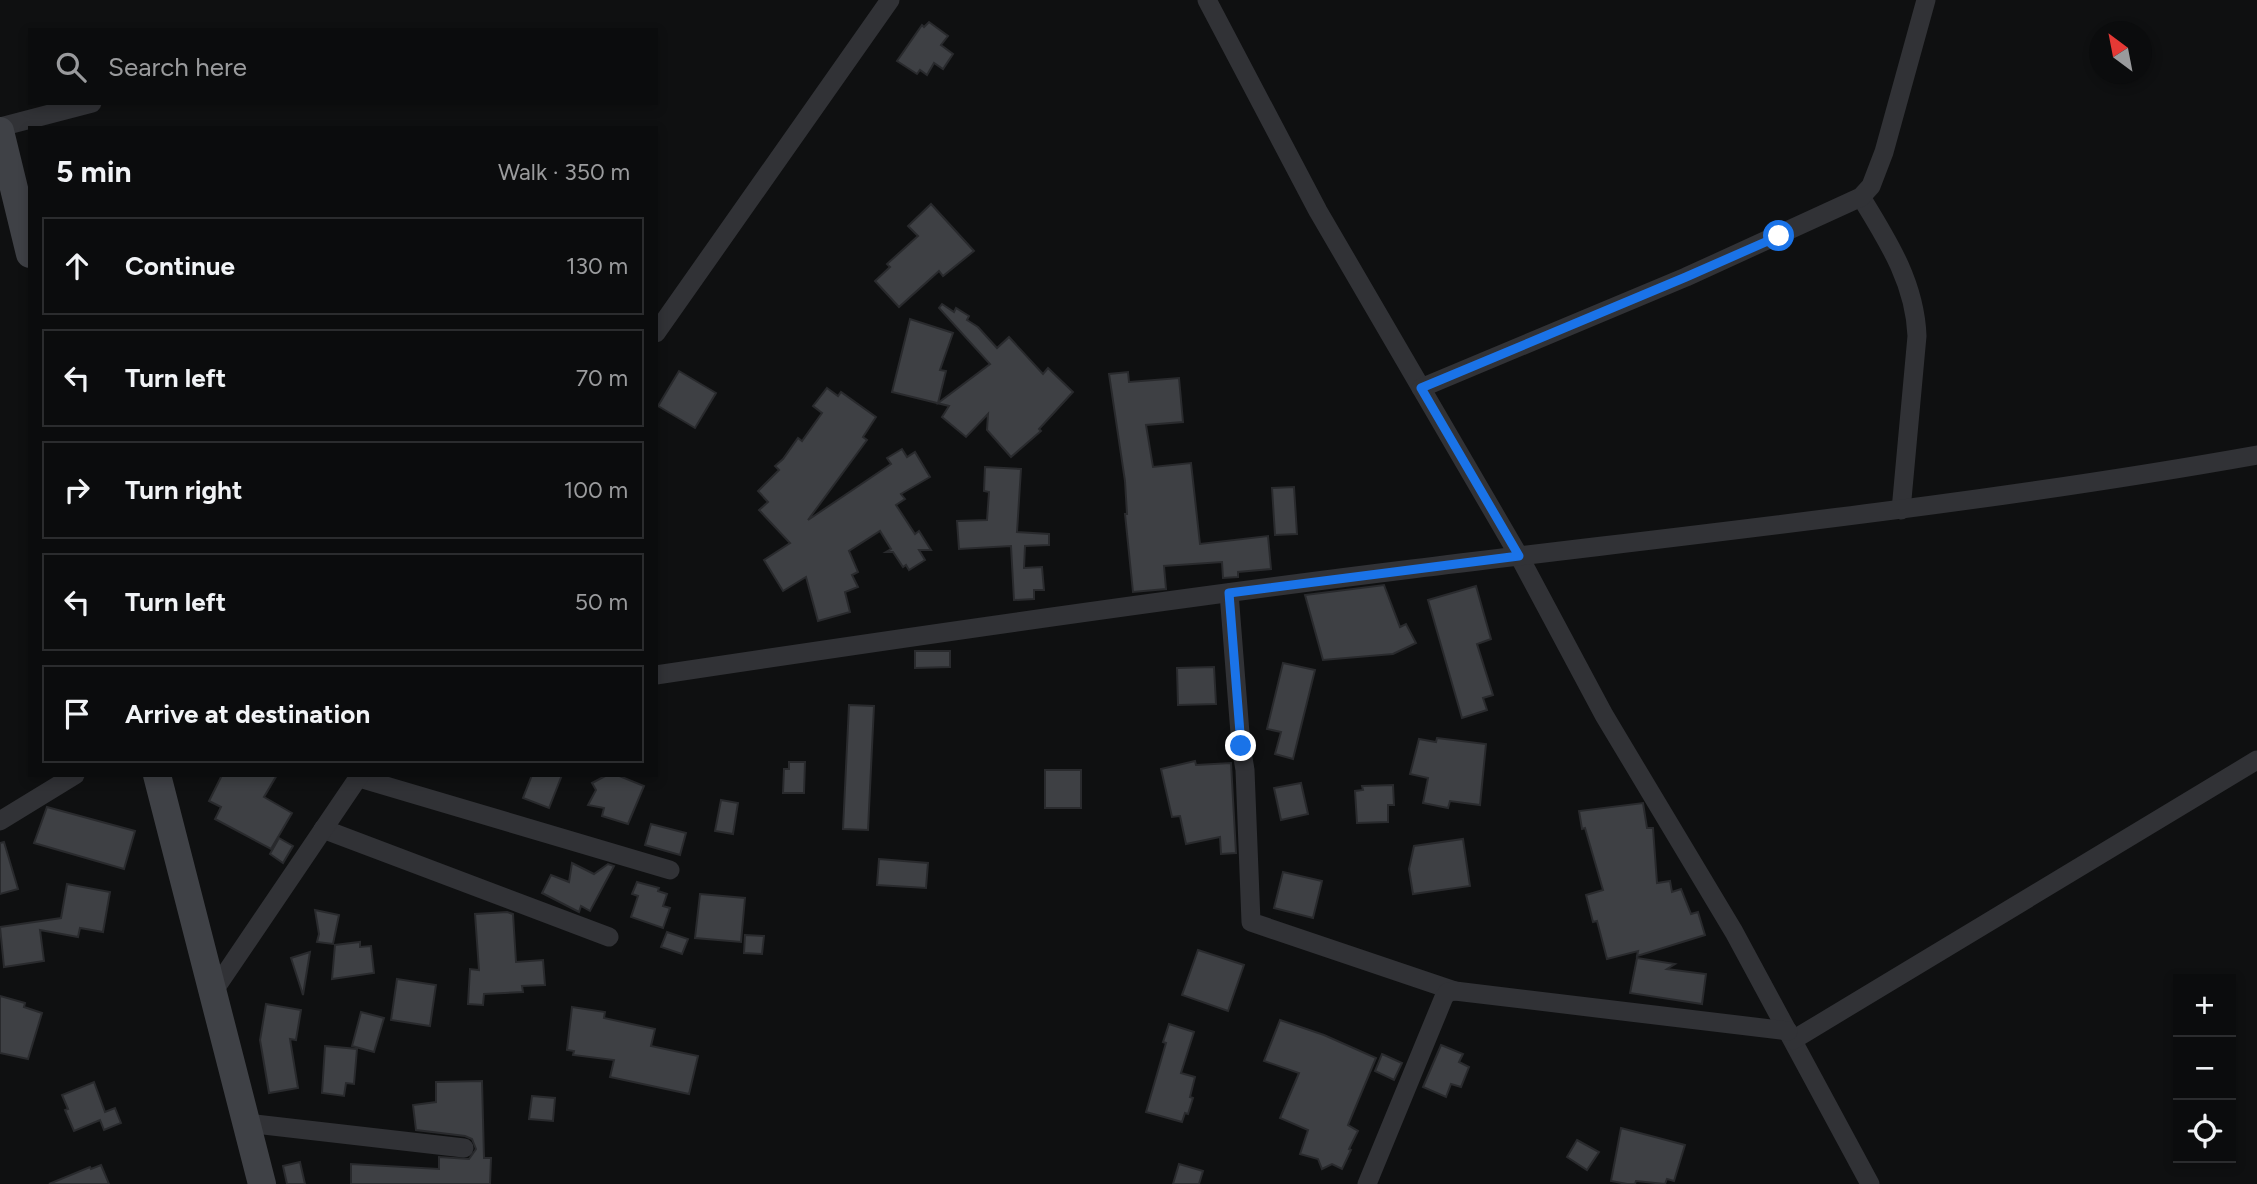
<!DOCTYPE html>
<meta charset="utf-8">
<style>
body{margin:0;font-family:Figtree,sans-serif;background:#141516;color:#f1f3f6}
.controls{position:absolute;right:21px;bottom:21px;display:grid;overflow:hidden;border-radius:0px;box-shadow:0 4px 10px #0003}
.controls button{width:63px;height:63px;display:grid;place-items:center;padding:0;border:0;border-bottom:2px solid #2b2c2e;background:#0b0c0d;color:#f1f3f6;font:35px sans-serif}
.compass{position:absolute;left:2089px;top:21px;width:63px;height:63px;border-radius:50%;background:#0b0c0d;box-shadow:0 4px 10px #0003;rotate:328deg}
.stop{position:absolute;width:21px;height:21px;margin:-16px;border:5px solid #1a73e8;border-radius:50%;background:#fff}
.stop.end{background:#1a73e8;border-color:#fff;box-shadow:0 2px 7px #0008}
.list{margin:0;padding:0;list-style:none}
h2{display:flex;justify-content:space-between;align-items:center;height:91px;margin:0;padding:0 28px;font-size:30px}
h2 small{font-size:23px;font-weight:400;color:#9a9b9d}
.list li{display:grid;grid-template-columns:46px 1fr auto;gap:21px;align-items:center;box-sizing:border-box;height:98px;margin:0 14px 14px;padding:0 14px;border:2px solid #2b2c2e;border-radius:0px}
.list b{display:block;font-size:26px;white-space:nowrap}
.list em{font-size:23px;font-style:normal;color:#9a9b9d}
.icon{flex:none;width:38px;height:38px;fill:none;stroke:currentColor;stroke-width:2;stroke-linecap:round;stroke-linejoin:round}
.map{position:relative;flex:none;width:2257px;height:1184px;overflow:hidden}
.search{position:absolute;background:#0b0c0d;box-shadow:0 4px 10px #0003;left:28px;top:28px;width:630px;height:77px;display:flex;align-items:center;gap:18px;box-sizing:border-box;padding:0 24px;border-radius:0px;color:#9a9b9d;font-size:26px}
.panel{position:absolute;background:#0b0c0d;box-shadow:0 4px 10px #0003;left:28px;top:126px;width:630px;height:651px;border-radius:0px}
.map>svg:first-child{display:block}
.building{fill:#3e4044;stroke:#292a2d;stroke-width:2}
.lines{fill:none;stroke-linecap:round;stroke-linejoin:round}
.street{stroke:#313236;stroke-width:19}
.secondary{stroke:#3f4146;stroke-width:28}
.route{stroke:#1a73e8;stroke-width:9}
</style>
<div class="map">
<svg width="2257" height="1184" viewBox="0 0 2257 1184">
<rect width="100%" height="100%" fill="#0f1011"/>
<g class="building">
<path d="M929,22L948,36L941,45L953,54L943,69L934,63L927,75L920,70L917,74L897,61L922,25L924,27Z"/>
<path d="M931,204L974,251L943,276L939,271L899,307L875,281L890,267L887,264L918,236L908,226Z"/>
<path d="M942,304L954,312L956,308L969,316L967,320L978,327L997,348L1009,337L1043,374L1048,368L1073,392L1039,429L1041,431L1011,457L987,430L988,414L966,437L942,417L949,406L892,392L910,319L953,333L940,370L946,371L938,403L990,364L939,308Z"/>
<path d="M679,371L716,393L695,428L658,406Z"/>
<path d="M1128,372L1129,382L1179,378L1183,422L1146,425L1153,467L1191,463L1200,544L1268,536L1271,569L1238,572V577L1223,578L1222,562L1164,566L1166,589L1133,592L1125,514H1127L1125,481L1109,374Z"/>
<path d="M827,388L838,396L841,392L876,417L863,437L867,440L808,520L891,464L887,458L902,449L907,457L915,452L930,477L901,494L905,499L896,505L915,534L919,531L931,550H919L925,560L909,570L906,565L903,567L893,552H886L891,549L880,531L849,551L858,572L852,575L858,587L845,592L850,612L818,621L806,577L783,591L764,560L790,543L759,510L768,502L758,491L779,470L775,466L783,459L798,438L802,441L822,413L813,406Z"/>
<path d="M985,467L1021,469L1017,532L1049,534V545L1025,546L1024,568L1042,567L1044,590H1034V599L1014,600L1011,546L959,549L957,521L987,520L989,492L984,491Z"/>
<path d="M1294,487L1297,534L1275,535L1272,488Z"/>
<path d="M1384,585L1400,627L1406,624L1416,643L1393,654L1323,660L1305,595Z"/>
<path d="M1476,586L1491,639L1477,644L1493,695L1483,698L1487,710L1462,718L1428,600Z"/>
<path d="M915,651H950V667L915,668Z"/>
<path d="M1283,663L1315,670L1293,759L1275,754L1281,732L1267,729Z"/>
<path d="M1214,667L1216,704L1178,705L1177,668Z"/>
<path d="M849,705L874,706L868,830L843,829Z"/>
<path d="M1437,738L1486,744L1480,805L1450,801L1448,808L1423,803L1428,778L1410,774L1419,739L1436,742Z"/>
<path d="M1195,761L1196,765L1231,763L1236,853L1221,854L1220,837L1186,844L1180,816L1172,817L1161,769Z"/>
<path d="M789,762H805L804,793H783L784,769H789Z"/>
<rect x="1045" y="770" width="36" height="38"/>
<path d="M222,775H277L264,797L292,813L271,849L215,819L221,807L209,801Z"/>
<path d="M532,775H562L549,808L523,798Z"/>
<path d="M607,775H617L644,786L628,824L602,816L604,808L588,805L596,790L592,783Z"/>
<path d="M1301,783L1308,814L1281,820L1274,788Z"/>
<path d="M1393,785L1394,805H1388V822L1357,823L1355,791L1363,790L1362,786Z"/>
<path d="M721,800L738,803L733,834L715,831Z"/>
<path d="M1643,803L1647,828H1653L1657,883L1670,881L1672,892L1681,889L1691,914L1698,912L1705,935L1637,956L1638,951L1607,959L1597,921L1593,922L1586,895L1603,890L1585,828L1582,829L1579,811Z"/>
<path d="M47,807L135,831L124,869L34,843Z"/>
<path d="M651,824L686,833L680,855L645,845Z"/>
<path d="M279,838L293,846L283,863L270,854Z"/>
<path d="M1463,839L1470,886L1413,894L1409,869L1414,846Z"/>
<path d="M4,842L18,889L0,894V843Z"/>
<path d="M879,859L928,863L926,888L877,885Z"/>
<path d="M572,863L594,874L608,864L614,866L590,911L581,906L579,912L542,893L551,875L569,882Z"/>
<path d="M1283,872L1322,881L1313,918L1274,908Z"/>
<path d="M637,882L659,888L658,891L667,894L663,906L670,908L663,928L631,917L638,896L632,894Z"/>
<path d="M67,884L110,892L103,932L80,928L78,937L40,930L44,961L4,967L0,927L61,918Z"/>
<path d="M700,894L745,898L741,942L695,938Z"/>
<path d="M315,910L339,915L333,944L317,942L319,934Z"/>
<path d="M507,912L513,914L516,962L543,960L545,985L522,986L523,992L484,994L483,1005L468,1004L470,969L479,970L475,914Z"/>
<path d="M667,932L688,939L682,954L661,947Z"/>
<path d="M745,935L764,936L762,954L744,953Z"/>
<path d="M360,942V947L371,946L374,973L332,979L335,945Z"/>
<path d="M1198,950L1244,965L1228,1011L1182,995Z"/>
<path d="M310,952L303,995L291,958Z"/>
<path d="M1637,958L1675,964L1667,969L1706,974L1702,1004L1630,993Z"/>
<path d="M397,979L436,985L430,1026L391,1020Z"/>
<path d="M0,996L25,1003L24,1007L42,1013L28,1059L0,1053Z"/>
<path d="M266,1004L301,1010L296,1040L290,1039L298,1088L269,1093L260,1040Z"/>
<path d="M572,1007L605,1012L604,1018L655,1029L651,1046L698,1056L689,1094L610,1077L614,1060L573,1055L574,1051L567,1050Z"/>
<path d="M361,1012L384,1018L374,1052L352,1046Z"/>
<path d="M1280,1020L1324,1035L1376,1058L1348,1125L1358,1131L1349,1149L1351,1150L1342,1169L1332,1164L1322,1169L1318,1159L1300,1154L1308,1130L1280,1118L1299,1073L1264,1061Z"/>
<path d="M1169,1024L1194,1032L1181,1073L1195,1077L1190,1097L1193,1098L1188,1114L1185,1113L1182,1122L1146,1112L1166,1043L1163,1042Z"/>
<path d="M1441,1045L1463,1054L1459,1062L1469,1067L1461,1087L1451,1084L1446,1097L1423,1087Z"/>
<path d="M325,1046L357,1049L354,1084L346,1083L344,1096L322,1093Z"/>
<path d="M1382,1054L1402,1063L1394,1080L1375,1071Z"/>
<path d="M482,1081L484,1158H491L490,1184H351V1164L439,1169V1157L469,1159L476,1149L472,1139L465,1136L416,1130L413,1105L436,1102V1082Z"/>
<path d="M94,1082L105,1112L115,1108L121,1123L104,1130L100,1120L74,1131L65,1110L68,1109L62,1095Z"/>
<path d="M532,1096L555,1098L553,1121L529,1119Z"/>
<path d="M1621,1128L1685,1145L1674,1181L1667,1179L1665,1184L1636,1181L1635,1184H1627L1611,1181Z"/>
<path d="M1577,1140L1599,1152L1587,1170L1567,1157Z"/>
<path d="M300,1162L305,1184H287L283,1166Z"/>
<path d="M1179,1164L1203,1171L1199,1184H1173Z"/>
<path d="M101,1165L109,1184H49L90,1167L91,1169Z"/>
</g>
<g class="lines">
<g class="street">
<path d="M1207,0L1318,211L1519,556L1604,715L1734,932L1870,1184"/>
<path d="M0,127L92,103"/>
<path d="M1861,197C1888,241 1915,283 1917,336L1901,510"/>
<path d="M656,333L890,0"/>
<path d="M1421,388L1686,277L1861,197L1871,186L1884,152L1926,0"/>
<path d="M1229,593L1241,746L1245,770L1251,922L1455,991"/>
<path d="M656,675C908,637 1160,600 1412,569C1694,534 1977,505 2257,455"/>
<path d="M359,778L670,870"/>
<path d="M0,821L75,775"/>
<path d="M323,829L609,937"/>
<path d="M213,992L360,775"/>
<path d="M1793,1040L2257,760"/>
<path d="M246,1123L464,1148"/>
<path d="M1367,1184L1444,997L1448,992L1455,991L1788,1031"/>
</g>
<g class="secondary">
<path d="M0,131L30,254"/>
<path d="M157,775L262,1184"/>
</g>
</g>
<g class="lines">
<path class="route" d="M1241,746L1229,593L1519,556L1421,388L1686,277L1779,236"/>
</g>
</svg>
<div class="controls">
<button>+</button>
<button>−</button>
<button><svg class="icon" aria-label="locate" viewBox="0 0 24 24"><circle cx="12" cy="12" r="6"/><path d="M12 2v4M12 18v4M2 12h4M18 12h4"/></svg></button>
</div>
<svg class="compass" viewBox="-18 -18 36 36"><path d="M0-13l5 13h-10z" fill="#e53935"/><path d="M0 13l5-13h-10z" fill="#9a9b9d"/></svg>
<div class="stop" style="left:1779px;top:236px"></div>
<div class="stop end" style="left:1241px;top:746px"></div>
<div class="search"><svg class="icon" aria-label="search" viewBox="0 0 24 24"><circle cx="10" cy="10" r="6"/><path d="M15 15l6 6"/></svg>Search here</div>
<section class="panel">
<h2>5 min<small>Walk · 350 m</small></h2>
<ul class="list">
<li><svg class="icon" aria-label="ahead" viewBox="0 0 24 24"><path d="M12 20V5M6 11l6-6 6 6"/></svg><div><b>Continue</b></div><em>130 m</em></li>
<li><svg class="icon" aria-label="left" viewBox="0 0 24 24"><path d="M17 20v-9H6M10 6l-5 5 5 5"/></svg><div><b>Turn left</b></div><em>70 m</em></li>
<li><svg class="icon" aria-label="right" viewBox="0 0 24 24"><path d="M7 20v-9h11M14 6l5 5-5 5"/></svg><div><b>Turn right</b></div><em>100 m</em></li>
<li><svg class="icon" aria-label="left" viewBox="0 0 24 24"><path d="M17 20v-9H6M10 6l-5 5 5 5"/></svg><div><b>Turn left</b></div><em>50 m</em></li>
<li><svg class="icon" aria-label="arrive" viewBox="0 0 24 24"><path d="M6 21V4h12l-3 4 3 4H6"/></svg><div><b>Arrive at destination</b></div></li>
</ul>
</section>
</div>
